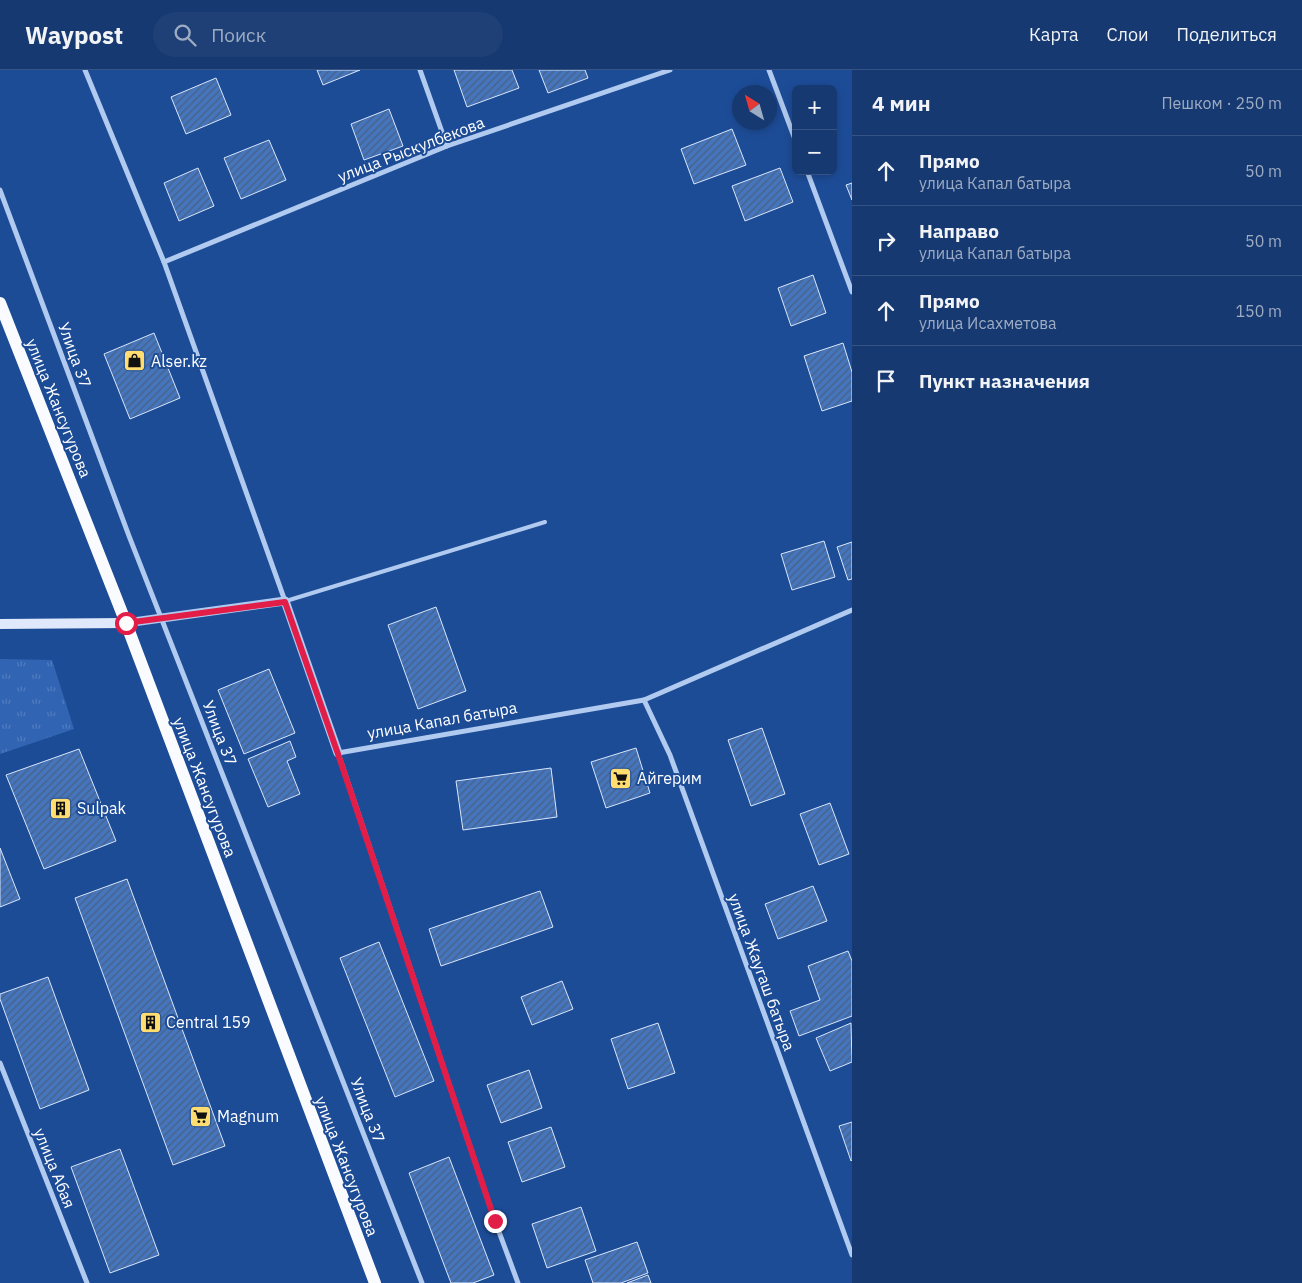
<!DOCTYPE html>
<html lang="ru">
<meta charset="utf-8">
<style>
body{margin:0;font-family:"IBM Plex Sans",sans-serif;background:#1f4076;color:#f1f3f6}
.controls{position:absolute;right:15px;top:15px;display:grid;overflow:hidden;border-radius:8px;box-shadow:0 2px 8px #0003}
.controls button{width:45px;height:45px;display:grid;place-items:center;padding:0;border:0;border-bottom:1px solid #355384;background:#163971;color:#f1f3f6;font:25px sans-serif}
.compass{position:absolute;left:732px;top:15px;width:45px;height:45px;border-radius:50%;background:#163971;box-shadow:0 2px 8px #0003;rotate:323deg}
.stop{position:absolute;width:15px;height:15px;margin:-11px;border:4px solid #e11d48;border-radius:50%;background:#fff}
.stop.end{background:#e11d48;border-color:#fff;box-shadow:0 1px 5px #0008}
.list{margin:0;padding:0;list-style:none}
h2{display:flex;justify-content:space-between;align-items:center;height:65px;margin:0;padding:0 20px;font-size:21px}
h2 small{font-size:16px;font-weight:400;color:#9eacc3}
.list li{display:grid;grid-template-columns:32px 1fr auto;gap:15px;align-items:center;box-sizing:border-box;height:70px;padding:0 20px;border-top:1px solid #355384}
.list b{display:block;font-size:19px;white-space:nowrap}
.list p{margin:0;font-size:16px;white-space:nowrap;color:#9eacc3}
.list em{font-size:16px;font-style:normal;color:#9eacc3}
.icon{flex:none;width:28px;height:28px;fill:none;stroke:currentColor;stroke-width:2;stroke-linecap:round;stroke-linejoin:round}
.map{position:relative;flex:none;width:852px;height:1213px;overflow:hidden}
header{display:flex;align-items:center;gap:30px;box-sizing:border-box;height:70px;padding:0 25px;background:#163971;border-bottom:1px solid #355384}
header strong{font-size:24px}
nav{display:flex;gap:28px;margin-inline-start:auto;font-size:18px}
.search{width:350px;height:45px;background:#1f4076;display:flex;align-items:center;gap:12px;box-sizing:border-box;padding:0 18px;border-radius:28px;color:#9eacc3;font-size:19px}
main{display:flex}
aside{flex:1;background:#163971}
.map>svg:first-child{display:block}
.park{fill:url(#park-tufts)}
.building{fill:url(#building-hatch);stroke:#d8e6fb}
.lines{fill:none;stroke-linecap:round;stroke-linejoin:round}
.service{stroke:#b1caef;stroke-width:4}
.minor{stroke:#b1caef;stroke-width:5}
.tertiary{stroke:#b1caef;stroke-width:9}
.secondary{stroke:#dfe9fb;stroke-width:10}
.primary{stroke:#fafbff;stroke-width:12}
.route{stroke:#e11d48;stroke-width:6}
.labels{text-anchor:middle;dominant-baseline:central;stroke-width:4;stroke-linejoin:round;paint-order:stroke}
.street-label{font-size:16px;fill:#fff;stroke:#1d4c97}
.poi-label{font-size:16px;fill:#fff;stroke:#1d4c97;text-anchor:start}
</style>
<header>
<strong>Waypost</strong>
<div class="search"><svg class="icon" aria-label="search" viewBox="0 0 24 24"><circle cx="10" cy="10" r="6"/><path d="M15 15l6 6"/></svg>Поиск</div>
<nav><a>Карта</a><a>Слои</a><a>Поделиться</a></nav>
</header>
<main>
<div class="map">
<svg width="852" height="1213" viewBox="0 0 852 1213">
<defs>
<pattern id="park-tufts" width="24" height="20" patternUnits="userSpaceOnUse" patternTransform="scale(1.25)"><rect width="24" height="20" fill="#3165b4"/><path d="M3 7l-1-3M5 7V3M7 7l1-3M15 17l-1-3M17 17v-4M19 17l1-3" fill="none" stroke="#507cbf"/></pattern>
<pattern id="building-hatch" width="6" height="6" patternUnits="userSpaceOnUse" patternTransform="scale(1.25)"><rect width="6" height="6" fill="#4575bd"/><path d="M-1 1l2-2M0 6l6-6M5 7l2-2" fill="none" stroke="#486084"/></pattern>
</defs>
<rect width="100%" height="100%" fill="#1d4c97"/>
<path class="park" d="M0,589L52,590L74,659L0,684Z"/>
<g class="building">
<path d="M317,0H360L323,15Z"/>
<path d="M454,0H512L519,18L467,37Z"/>
<path d="M539,0H585L588,8L548,23Z"/>
<path d="M216,8L231,45L186,64L171,27Z"/>
<path d="M389,39L403,76L364,90L351,54Z"/>
<path d="M732,59L746,95L694,114L681,79Z"/>
<path d="M269,70L286,110L241,129L224,88Z"/>
<path d="M198,98L214,136L179,151L164,113Z"/>
<path d="M780,98L793,132L745,151L732,116Z"/>
<path d="M852,113V130L846,115Z"/>
<path d="M813,205L826,243L791,256L778,218Z"/>
<path d="M154,263L180,328L130,349L104,284Z"/>
<path d="M843,273L852,302V331L822,341L804,286Z"/>
<path d="M824,471L835,507L792,520L781,484Z"/>
<path d="M852,472V509L848,510L837,477Z"/>
<path d="M436,537L466,621L418,639L388,555Z"/>
<path d="M269,599L295,663L244,684L218,620Z"/>
<path d="M762,658L785,724L751,736L728,670Z"/>
<path d="M290,671L296,687L287,691L300,724L268,737L248,689Z"/>
<path d="M636,678L650,723L606,738L591,692Z"/>
<path d="M79,679L116,771L44,799L6,705Z"/>
<path d="M551,698L557,747L463,760L456,711Z"/>
<path d="M830,733L849,784L819,795L800,744Z"/>
<path d="M0,778L20,829L0,837Z"/>
<path d="M127,809L225,1076L173,1095L75,828Z"/>
<path d="M813,816L827,851L778,869L765,834Z"/>
<path d="M540,821L553,857L441,896L429,859Z"/>
<path d="M379,872L434,1011L395,1027L340,888Z"/>
<path d="M848,881L852,891V946L799,966L790,941L820,930L808,896Z"/>
<path d="M48,907L89,1020L40,1039L0,929V924Z"/>
<path d="M562,911L573,939L532,955L521,927Z"/>
<path d="M658,953L675,1003L628,1019L611,969Z"/>
<path d="M851,953L852,992L830,1001L816,968Z"/>
<path d="M529,1000L542,1038L501,1053L487,1015Z"/>
<path d="M852,1052V1090L851,1091L839,1056Z"/>
<path d="M551,1057L565,1097L522,1112L508,1072Z"/>
<path d="M120,1079L159,1185L110,1203L71,1097Z"/>
<path d="M449,1087L494,1205L473,1213H451L409,1103Z"/>
<path d="M581,1137L596,1181L547,1198L532,1154Z"/>
<path d="M637,1172L648,1203L621,1213H593L585,1190Z"/>
<path d="M648,1205L651,1213H627Z"/>
</g>
<g class="lines">
<path class="service" d="M286,531L545,452"/>
<g class="minor">
<path d="M85,0L164,192L285,531"/>
<path d="M420,0L447,76"/>
<path d="M769,0L796,72"/>
<path d="M807,101L852,222"/>
<path d="M0,120L129,466L422,1213"/>
<path d="M164,192L447,76L670,0"/>
<path d="M644,630L670,685L852,1185"/>
<path d="M0,993L87,1213"/>
<path d="M518,1213L495,1151L338,683L644,630L852,540"/>
</g>
<path class="tertiary" d="M126,553L285,531L338,683"/>
<path class="secondary" d="M0,554L126,553"/>
<path class="primary" d="M0,233L126,553L375,1213"/>
</g>
<g class="lines">
<path class="route" d="M126,553L285,532L338,684L495,1151"/>
</g>
<defs>
<symbol id="shop-square" viewBox="-11 -11 22 22"><rect x="-9" y="-9" width="18" height="18" rx="4" fill="#ffdd70" stroke="#1d4c97"/><path d="M-5-2.5h2.3a2.7 3.5 0 0 1 5.4 0H5L5.5 6h-11ZM-1.5-2.5h3a1.5 2.3 0 0 0-3 0Z" fill="#111"/></symbol>
<symbol id="supermarket-square" viewBox="-11 -11 22 22"><rect x="-9" y="-9" width="18" height="18" rx="4" fill="#ffdd70" stroke="#1d4c97"/><path d="M-6-5.5h2.5l.6 2H6L4.5 2H-2.5L-4.4-4H-6ZM-1.5 3.2a1.3 1.3 0 1 0 .1 0ZM3 3.2a1.3 1.3 0 1 0 .1 0Z" fill="#111"/></symbol>
<symbol id="building-square" viewBox="-11 -11 22 22"><rect x="-9" y="-9" width="18" height="18" rx="4" fill="#ffdd70" stroke="#1d4c97"/><path d="M-4-6H4V6H1V3H-1V6H-4ZM-2.5-4.3h1.7v1.8h-1.7ZM.8-4.3h1.7v1.8H.8ZM-2.5-1h1.7V.8h-1.7ZM.8-1h1.7V.8H.8Z" fill="#111"/></symbol>
</defs>
<g fill-rule="evenodd">
<use href="#shop-square" x="122" y="278" width="25" height="25"/>
<use href="#supermarket-square" x="608" y="696" width="25" height="25"/>
<use href="#building-square" x="48" y="726" width="25" height="25"/>
<use href="#building-square" x="138" y="940" width="25" height="25"/>
<use href="#supermarket-square" x="188" y="1034" width="25" height="25"/>
</g>
<g class="labels">
<g class="street-label">
<text transform="translate(411 79) rotate(-21)">улица Рыскулбекова</text>
<text transform="translate(75 285) rotate(70)">Улица 37</text>
<text transform="translate(59 338) rotate(68)">улица Жансугурова</text>
<text transform="translate(442 650) rotate(-10)">улица Капал батыра</text>
<text transform="translate(220 663) rotate(69)">Улица 37</text>
<text transform="translate(205 717) rotate(69)">улица Жансугурова</text>
<text transform="translate(762 902) rotate(70)">улица Жаугаш батыра</text>
<text transform="translate(368 1040) rotate(69)">Улица 37</text>
<text transform="translate(347 1096) rotate(69)">улица Жансугурова</text>
<text transform="translate(55 1098) rotate(68)">улица Абая</text>
</g>
<g class="poi-label">
<text x="151" y="291">Alser.kz</text>
<text x="637" y="708">Айгерим</text>
<text x="77" y="738">Sulpak</text>
<text x="166" y="952">Central 159</text>
<text x="217" y="1046">Magnum</text>
</g>
</g>
</svg>
<div class="controls">
<button>+</button>
<button>−</button>
</div>
<svg class="compass" viewBox="-18 -18 36 36"><path d="M0-13l5 13h-10z" fill="#e53935"/><path d="M0 13l5-13h-10z" fill="#9eacc3"/></svg>
<div class="stop" style="left:126px;top:553px"></div>
<div class="stop end" style="left:495px;top:1151px"></div>
</div>
<aside>
<h2>4 мин<small>Пешком · 250 m</small></h2>
<ul class="list">
<li><svg class="icon" aria-label="ahead" viewBox="0 0 24 24"><path d="M12 20V5M6 11l6-6 6 6"/></svg><div><b>Прямо</b><p>улица Капал батыра</p></div><em>50 m</em></li>
<li><svg class="icon" aria-label="right" viewBox="0 0 24 24"><path d="M7 20v-9h11M14 6l5 5-5 5"/></svg><div><b>Направо</b><p>улица Капал батыра</p></div><em>50 m</em></li>
<li><svg class="icon" aria-label="ahead" viewBox="0 0 24 24"><path d="M12 20V5M6 11l6-6 6 6"/></svg><div><b>Прямо</b><p>улица Исахметова</p></div><em>150 m</em></li>
<li><svg class="icon" aria-label="arrive" viewBox="0 0 24 24"><path d="M6 21V4h12l-3 4 3 4H6"/></svg><div><b>Пункт назначения</b></div></li>
</ul>
</aside>
</main>
